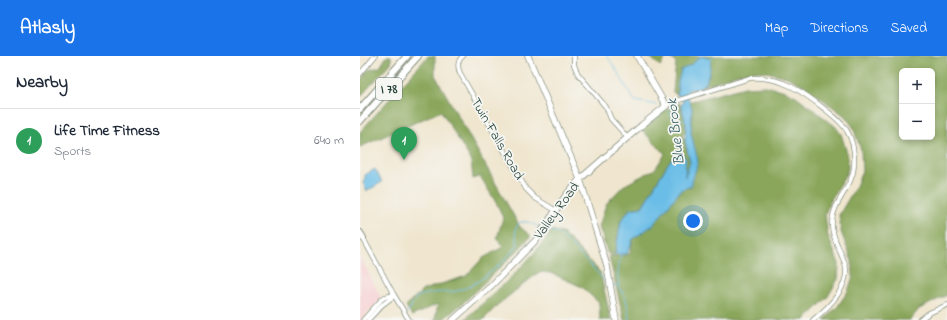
<!DOCTYPE html>
<meta charset="utf-8">
<style>
body{margin:0;font-family:"Indie Flower",sans-serif;background:#f2f2f3;color:#1f2937}
.controls{position:absolute;right:12px;top:12px;display:grid;overflow:hidden;border-radius:6px;box-shadow:0 2px 6px #0003}
.controls button{width:36px;height:36px;display:grid;place-items:center;padding:0;border:0;border-bottom:1px solid #e0e1e3;background:#fff;color:#1f2937;font:20px sans-serif}
.you{position:absolute;left:333px;top:165px;width:14px;height:14px;margin:-10px;border:3px solid #fff;border-radius:50%;background:#1a73e8;box-shadow:0 0 0 6px #1a73e833}
.badge{display:grid;place-items:center;width:26px;height:26px;border-radius:50%;background:#1a73e8;color:#fff;font-size:13px;font-weight:700}
.pin{position:absolute;translate:-50% -33px;filter:drop-shadow(0 1px 2px #0008)}
.pin::after{content:'';position:absolute;top:21px;width:14px;height:12px;background:inherit;clip-path:polygon(0 0,100% 0,50% 100%)}
.list{margin:0;padding:0;list-style:none}
h2{display:flex;justify-content:space-between;align-items:center;height:52px;margin:0;padding:0 16px;font-size:17px}
h2 small{font-size:13px;font-weight:400;color:#747a83}
.list li{display:grid;grid-template-columns:26px 1fr auto;gap:12px;align-items:center;box-sizing:border-box;height:64px;padding:0 16px;border-top:1px solid #e0e1e3}
.list b{display:block;font-size:15px;white-space:nowrap}
.list p{margin:0;font-size:13px;white-space:nowrap;color:#747a83}
.list em{font-size:13px;font-style:normal;color:#747a83}
.map{position:relative;flex:none;width:587px;height:264px;overflow:hidden}
header{display:flex;align-items:center;gap:24px;box-sizing:border-box;height:56px;padding:0 20px;background:#1a73e8;color:#fff}
header strong{font-size:19px}
nav{display:flex;gap:22px;margin-inline-start:auto;font-size:14px}
main{display:flex}
aside{flex:1;background:#fff}
.map>svg:first-child{display:block}
.built{fill:#f7cfd1}
.forest{fill:#89a65a;stroke:#547247;fill-rule:evenodd}
.water{fill:#6bbde7;stroke:#457d8e}
.lines{fill:none;stroke-linecap:round;stroke-linejoin:round}
.stream{stroke:#6bbde7;stroke-width:1}
.minor-casing{stroke:#889282;stroke-width:5.5}
.major-casing{stroke:#889282;stroke-width:7}
.highway-casing{stroke:#889282;stroke-width:8}
.minor{stroke:#fff;stroke-width:4}
.major{stroke:#fff;stroke-width:5.5}
.highway{stroke:#fff;stroke-width:6}
.labels{text-anchor:middle;dominant-baseline:central;stroke-width:3.5;stroke-linejoin:round;paint-order:stroke}
.shield{fill:#f6f6f2;stroke:#60746d;stroke-width:1}
.shield-label{font-size:13px;font-weight:bold;fill:#1f3d34}
.street-label{font-size:14px;fill:#1f3d34;stroke:#f6f6f2}
.water-label{font-size:15px;font-style:italic;fill:#325d61;stroke:#f6f6f2}
</style>
<header>
<strong>Atlasly</strong>
<nav><a>Map</a><a>Directions</a><a>Saved</a></nav>
</header>
<main>
<aside>
<h2>Nearby<small></small></h2>
<ul class="list">
<li><span class="badge" style="background:#2e9e5b">1</span><div><b>Life Time Fitness</b><p>Sports</p></div><em>640 m</em></li>
</ul>
</aside>
<div class="map">
<svg width="587" height="264" viewBox="0 0 587 264">
<rect width="100%" height="100%" fill="#f6f6f2"/>
<filter id="ink" filterUnits="userSpaceOnUse"><feTurbulence type="fractalNoise" baseFrequency=".025" numOctaves="2"/><feDisplacementMap in="SourceGraphic" scale="8" xChannelSelector="R" yChannelSelector="G"/><feConvolveMatrix kernelMatrix="1 2 1 2 8 2 1 2 1" color-interpolation-filters="sRGB"/></filter>
<filter id="wash" filterUnits="userSpaceOnUse"><feTurbulence type="fractalNoise" baseFrequency=".012" numOctaves="4" result="noise"/><feDisplacementMap in="SourceGraphic" scale="16" xChannelSelector="R" yChannelSelector="G"/><feGaussianBlur stdDeviation="0.9" result="paint"/><feColorMatrix in="noise" values="0 0 0 0 0 0 0 0 0 0 0 0 0 0 0 0 0 1.4 0 .05"/><feComposite in="paint" operator="in"/></filter>
<g filter="url(#wash)">
<rect width="100%" height="100%" fill="#f0e6cf"/>
<path class="built" d="M0,201L21,242L1,264H0Z"/>
<g class="forest">
<path d="M27,0H31V7L0,41V25L8,14L20,11Z"/>
<path d="M68,0H75V19L160,171L171,180L157,195L101,249L82,264H74L75,263L78,248L52,260L46,250L63,234L106,220L123,202L143,191L137,182L143,162L138,150L120,120L113,123L111,104L81,55L0,91V76Z"/>
<path d="M285,0H587V239L559,253L550,264H464L478,250L488,235L493,220L492,205L481,176L479,159L496,130L502,115L501,94L493,71L485,60L443,29L427,21L407,16L395,15L381,17L336,33L346,27L350,14L341,0L332,8L321,14L318,26L317,39L313,36L316,6L307,0L300,10L290,1H285ZM542,15H572V81H542Z"/>
<path d="M405,30L422,34L436,40L475,70L481,78L487,97L488,113L483,124L470,145L465,158L468,180L479,208L478,223L467,242L445,264H264L249,200L267,199L270,197L273,183L293,169L321,134L337,105L331,77L332,52L328,45H332L385,31Z"/>
<path d="M319,47L326,67V76L322,79L325,85L330,106L324,124V118L320,94L309,106L282,151L270,153L261,165L255,198H248L239,171L246,148L263,130L295,113L305,98L282,74L305,54Z"/>
<path d="M192,174L204,178L240,216L251,264H240L239,247L222,231L191,217L179,216L140,247L123,264H104C135,236 168,209 192,174Z"/>
</g>
<g class="water">
<path d="M341,0L351,3L350,14L346,27L336,33L328,34L327,39L332,52L331,77L338,105L331,130L321,134L293,169L273,183L267,198H255L261,165L270,153L282,151L309,106L320,94L326,103L325,121L330,106L325,85L326,67L321,49L323,46L321,41L317,39L318,26L321,14L332,8Z"/>
<path d="M15,113L22,126L7,135L3,127L5,123V119Z"/>
</g>
<g class="lines">
<g class="stream">
<path d="M247,0C258,14 265,31 275,45L297,49"/>
<path d="M351,4L354,0"/>
<path d="M308,53L312,60L314,62"/>
<path d="M317,63L326,65"/>
<path d="M185,173L198,177L214,192L246,226"/>
<path d="M251,228C267,231 268,251 269,264"/>
<path d="M259,230C256,219 259,209 261,198"/>
<path d="M47,257C51,252 53,245 57,241C62,238 79,236 84,236C89,236 93,236 97,235C117,230 145,206 158,189C156,181 153,172 160,166H168L182,172"/>
</g>
</g>
</g>
<g filter="url(#ink)">
<g class="lines">
<defs>
<g id="minor">
<path d="M103,0C97,5 97,10 100,17L166,133L175,142L195,154"/>
<path d="M214,0V9L218,18L246,51L251,63L267,81"/>
<path d="M0,18L15,0"/>
<path d="M306,50L313,46L390,22C421,20 442,35 466,54C473,60 482,66 487,75C493,85 495,99 494,110C493,131 473,145 472,166C471,177 477,188 481,198C483,202 485,207 486,212C488,232 468,252 453,264"/>
<path d="M3,182L34,239L49,264"/>
<path d="M3,264L22,243L25,241L34,239"/>
<path d="M8,264L22,249L34,240"/>
<path d="M560,264L569,257L587,249"/>
</g>
<g id="major">
<path d="M168,0L220,123L247,210L256,264"/>
<path d="M93,264L131,230L176,184L206,139L220,123L282,69L306,50L277,0"/>
</g>
<g id="highway">
<path d="M0,53L47,0"/>
<path d="M0,65L58,0"/>
<path d="M0,177L3,182"/>
</g>
</defs>
<use href="#minor" class="minor-casing"/>
<use href="#major" class="major-casing"/>
<use href="#highway" class="highway-casing"/>
<use href="#minor" class="minor"/>
<use href="#major" class="major"/>
<use href="#highway" class="highway"/>
</g>
</g>
<g class="labels">
<rect class="shield" x="16" y="22" width="26" height="22" rx="3"/>
<g class="shield-label">
<text x="29" y="33">I 78</text>
</g>
<g class="street-label">
<text transform="translate(137 83) rotate(60)">Twin Falls Road</text>
<text transform="translate(197 155) rotate(-54)">Valley Road</text>
</g>
<g class="water-label">
<text transform="translate(316 76) rotate(-97)">Blue Brook</text>
</g>
</g>
</svg>
<div class="controls">
<button>+</button>
<button>−</button>
</div>
<div class="you"></div>
<div class="pin badge" style="left:44px;top:104px;background:#2e9e5b">1</div>
</div>
</main>
